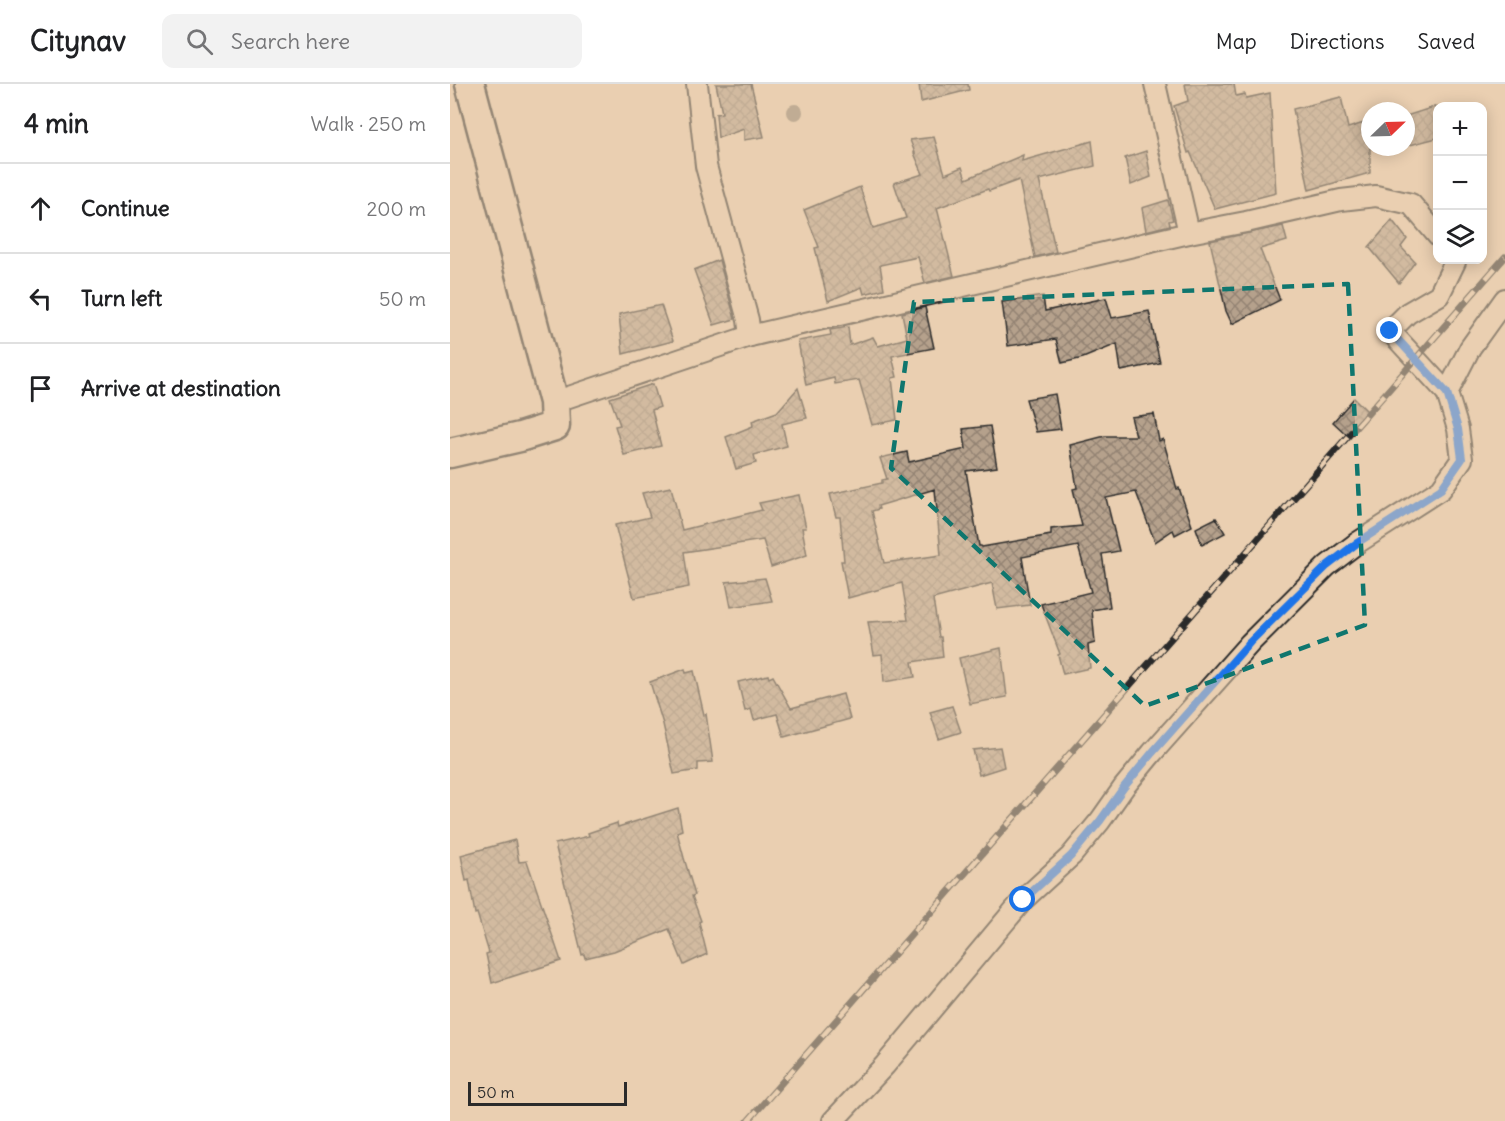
<!DOCTYPE html>
<meta charset="utf-8">
<style>
body{margin:0;font-family:Delius,sans-serif;background:#f2f2f2;color:#202124}
.controls{position:absolute;right:18px;top:18px;display:grid;overflow:hidden;border-radius:12px;box-shadow:0 3px 15px #0003}
.controls button{width:54px;height:54px;display:grid;place-items:center;padding:0;border:0;border-bottom:2px solid #e0e0e0;background:#fff;color:#202124;font:30px sans-serif}
.compass{position:absolute;left:911px;top:18px;width:54px;height:54px;border-radius:50%;background:#fff;box-shadow:0 3px 15px #0003;rotate:67deg}
.scale{position:absolute;left:18px;bottom:15px;width:159px;box-sizing:border-box;padding-left:6px;border:3px solid #2b2b2b;border-top:0;font-size:16px;line-height:21px;white-space:nowrap;color:#2b2b2b;-webkit-text-stroke:4px #eacfb1;paint-order:stroke}
.stop{position:absolute;width:18px;height:18px;margin:-14px;border:4px solid #1a73e8;border-radius:50%;background:#fff}
.stop.end{background:#1a73e8;border-color:#fff;box-shadow:0 2px 6px #0008}
.list{margin:0;padding:0;list-style:none}
h2{display:flex;justify-content:space-between;align-items:center;height:78px;margin:0;padding:0 24px;font-size:26px}
h2 small{font-size:20px;font-weight:400;color:#757577}
.list li{display:grid;grid-template-columns:39px 1fr auto;gap:18px;align-items:center;box-sizing:border-box;height:90px;padding:0 24px;border-top:2px solid #e0e0e0}
.list b{display:block;font-size:22px;white-space:nowrap}
.list em{font-size:20px;font-style:normal;color:#757577}
.icon{flex:none;width:33px;height:33px;fill:none;stroke:currentColor;stroke-width:2;stroke-linecap:round;stroke-linejoin:round}
.map{position:relative;flex:none;width:1055px;height:1037px;overflow:hidden}
header{display:flex;align-items:center;gap:36px;box-sizing:border-box;height:84px;padding:0 30px;background:#fff;border-bottom:2px solid #e0e0e0}
header strong{font-size:28px}
nav{display:flex;gap:33px;margin-inline-start:auto;font-size:21px}
.search{width:420px;height:54px;background:#f2f2f2;display:flex;align-items:center;gap:15px;box-sizing:border-box;padding:0 21px;border-radius:12px;color:#757577;font-size:22px}
main{display:flex}
aside{flex:1;background:#fff}
.map>svg:first-child{display:block}
.building{fill:url(#building-cross-hatch);stroke:#2b2b2b;stroke-width:1.5;fill-rule:evenodd}
.lines{fill:none;stroke-linecap:round;stroke-linejoin:round}
.street-casing{stroke:#2b2b2b;stroke-width:24}
.secondary-casing{stroke:#2b2b2b;stroke-width:33}
.street{stroke:#eacfb1;stroke-width:20}
.secondary{stroke:#eacfb1;stroke-width:28}
.rail-casing{stroke:#2b2b2b;stroke-width:7}
.rail{stroke:#eacfb1;stroke-width:4.5;stroke-dasharray:14;stroke-linecap:butt}
.tree{fill:#8e8071}
.route{stroke:#1a73e8;stroke-width:8}
.marked{fill:none;stroke:#0f766e;stroke-width:4.5;stroke-dasharray:12 8;stroke-linejoin:round}
</style>
<header>
<strong>Citynav</strong>
<div class="search"><svg class="icon" aria-label="search" viewBox="0 0 24 24"><circle cx="10" cy="10" r="6"/><path d="M15 15l6 6"/></svg>Search here</div>
<nav><a>Map</a><a>Directions</a><a>Saved</a></nav>
</header>
<main>
<aside>
<h2>4 min<small>Walk · 250 m</small></h2>
<ul class="list">
<li><svg class="icon" aria-label="ahead" viewBox="0 0 24 24"><path d="M12 20V5M6 11l6-6 6 6"/></svg><div><b>Continue</b></div><em>200 m</em></li>
<li><svg class="icon" aria-label="left" viewBox="0 0 24 24"><path d="M17 20v-9H6M10 6l-5 5 5 5"/></svg><div><b>Turn left</b></div><em>50 m</em></li>
<li><svg class="icon" aria-label="arrive" viewBox="0 0 24 24"><path d="M6 21V4h12l-3 4 3 4H6"/></svg><div><b>Arrive at destination</b></div></li>
</ul>
</aside>
<div class="map">
<svg width="1055" height="1037" viewBox="0 0 1055 1037">
<defs>
<pattern id="building-cross-hatch" width="8" height="8" patternUnits="userSpaceOnUse" patternTransform="scale(1.5)"><rect width="8" height="8" fill="#b5a18c"/><path d="M0 0l8 8M0 8l8-8" fill="none" stroke="#938373"/></pattern>
</defs>
<rect width="100%" height="100%" fill="#eacfb1"/>
<filter id="ink" filterUnits="userSpaceOnUse"><feTurbulence type="fractalNoise" baseFrequency=".0167" numOctaves="2"/><feDisplacementMap in="SourceGraphic" scale="12" xChannelSelector="R" yChannelSelector="G"/><feConvolveMatrix kernelMatrix="1 2 1 2 8 2 1 2 1" color-interpolation-filters="sRGB"/></filter>
<g filter="url(#ink)">
<g class="building">
<path d="M266,0H301L314,53L294,56V45L268,54L266,30L272,29Z"/>
<path d="M469,0H518L519,6L471,18Z"/>
<path d="M735,0H784L786,12L795,10L796,14L820,9L826,109L765,125L740,68L738,69L724,22L738,17Z"/>
<path d="M891,13L898,44L920,37V89L859,106L843,25Z"/>
<path d="M987,22V54L956,62V32Z"/>
<path d="M484,53L495,90L512,83L516,95L573,71L572,77L642,57L645,82L589,96L606,168L585,173L569,96L539,107L538,105L487,124L504,192L475,199L468,173L430,181L434,205L414,210L412,203L378,217L365,164L369,163L354,126L410,103L423,144L456,134L444,99L473,90L464,69H465L460,56Z"/>
<path d="M696,67L701,93L681,101L675,74Z"/>
<path d="M718,116L723,136L719,137L720,141L696,147L692,124Z"/>
<path d="M942,136L957,155L951,163L965,178L949,199L919,163Z"/>
<path d="M833,142L837,157L810,165L830,216L782,240L776,227L760,157Z"/>
<path d="M269,176L285,235L264,241L244,186Z"/>
<path d="M593,212L595,227L656,214L662,234L699,227L710,279L671,287L667,260L633,274L612,279L606,255L558,262L552,218Z"/>
<path d="M211,221L223,257L173,270L169,230Z"/>
<path d="M475,223L484,264L442,272L447,293L442,294L447,336L422,341L409,296L385,300L384,294L356,301L348,257L381,251L380,246L398,243L400,261L423,253L428,262L457,254L452,229Z"/>
<path d="M203,300L210,323L202,326L211,362L174,371L165,342L170,341L160,314Z"/>
<path d="M348,304L357,334L332,340L337,362L304,371L306,379L286,385L276,353L303,342L302,337L327,328Z"/>
<path d="M605,310L611,345L586,348L576,315Z"/>
<path d="M904,314L918,328L897,351L883,338Z"/>
<path d="M704,330L709,357L713,355L727,405L729,404L742,442L725,451L723,446L705,458L686,408L656,414L669,467L652,470L660,523L642,526L645,559L638,561L640,584L613,590L608,571L610,570L591,520L641,508L628,462L572,473L580,521L547,525L542,499L483,515L489,553H491L493,573L462,578L465,593L434,598L432,570L424,571L418,538L458,536L452,499L398,514L391,477H394L390,433H386L380,410L432,399V396L437,395L430,374L457,368L459,378L516,365L513,345L540,342L547,383L516,387L529,462H531L532,463L601,451V445L632,442L623,405L627,404L620,361L655,352H686L681,333ZM485,405L491,471L434,479L422,427L429,425L428,422Z"/>
<path d="M221,403L232,446L312,426L309,419L349,411L356,444H352L357,471L321,483L313,456L234,468L239,503L184,514L165,441L200,433L192,409Z"/>
<path d="M766,434L775,449L752,461L746,444Z"/>
<path d="M315,494L322,517L281,523L276,498Z"/>
<path d="M551,564L557,613L520,620L509,574Z"/>
<path d="M235,585L236,589L244,587L254,631L256,630L263,678L248,679V686L224,690L213,640L200,598Z"/>
<path d="M318,591L319,594L323,592L341,624L393,610L400,635L334,653L327,630L304,636L301,625L295,627L288,598Z"/>
<path d="M502,622L511,648L489,655L480,628Z"/>
<path d="M550,663L554,683L529,691L523,666Z"/>
<path d="M228,724L232,746L227,748L234,774L245,811L242,812L251,837L249,838L257,870L234,881L219,845L164,867L135,874L134,870L132,871L105,760L139,752L138,749L167,739L168,743Z"/>
<path d="M65,756L69,778L77,777L111,877L42,899L36,870L39,869L27,829L25,830L19,796L16,797L11,771Z"/>
</g>
<g class="lines">
<defs>
<g id="street">
<path d="M247,0L256,82L298,236L300,252"/>
<path d="M739,149L796,138L891,116L926,112L961,120L988,152"/>
<path d="M997,309L1020,264L1055,215"/>
<path d="M104,318L300,252L739,149L705,0"/>
<path d="M383,1037L435,981L573,816L621,772L650,737L674,703L702,669L800,559L877,482L907,459L991,405L1012,375L1008,345L997,309L940,247L958,229L989,211L1005,178L1004,176"/>
</g>
<path id="secondary" d="M0,369L70,353L105,342L104,318L20,0"/>
</defs>
<use href="#street" class="street-casing"/>
<use href="#secondary" class="secondary-casing"/>
<use href="#street" class="street"/>
<use href="#secondary" class="secondary"/>
<defs>
<path id="rail" d="M298,1037L1055,173"/>
</defs>
<use href="#rail" class="rail-casing"/>
<use href="#rail" class="rail"/>
</g>
<circle class="tree" cx="345" cy="28" r="8"/>
</g>
<g class="lines" filter="url(#ink)">
<path class="route" d="M573,816L621,772L650,737L674,703L702,669L800,558L877,482L907,459L991,405L1012,375L1008,345L997,309L940,247"/>
</g>
<path d="M0 0H1055V1037H0ZM898,200L915,541L695,622L441,384L464,218Z" fill="#eacfb1" fill-opacity=".55" fill-rule="evenodd"/>
<path class="marked" d="M898,200L915,541L695,622L441,384L464,218Z"/>
</svg>
<div class="controls">
<button>+</button>
<button>−</button>
<button><svg class="icon" aria-label="layers" viewBox="0 0 24 24"><path d="M12 4l9 5-9 5-9-5zM3 14l9 5 9-5"/></svg></button>
</div>
<svg class="compass" viewBox="-18 -18 36 36"><path d="M0-13l5 13h-10z" fill="#e53935"/><path d="M0 13l5-13h-10z" fill="#757577"/></svg>
<div class="scale">50 m</div>
<div class="stop" style="left:573px;top:816px"></div>
<div class="stop end" style="left:940px;top:247px"></div>
</div>
</main>
